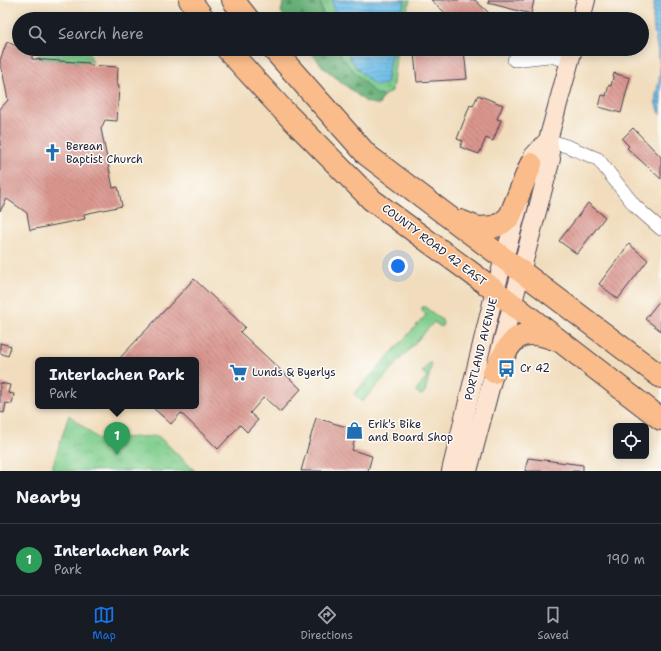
<!DOCTYPE html>
<style>
body{margin:0;font-family:"Shantell Sans",sans-serif;background:#20242c;color:#f1f3f6}
.controls{position:absolute;right:12px;bottom:12px;display:grid;overflow:hidden;border-radius:6px;box-shadow:0 2px 10px #0003}
.controls button{width:36px;height:36px;display:grid;place-items:center;padding:0;border:0;border-bottom:1px solid #363941;background:#171b24;color:#f1f3f6;font:20px sans-serif}
.you{position:absolute;left:398px;top:266px;width:14px;height:14px;margin:-10px;border:3px solid #fff;border-radius:50%;background:#1a73e8;box-shadow:0 0 0 6px #1a73e833}
.badge{display:grid;place-items:center;width:26px;height:26px;border-radius:50%;background:#1a73e8;color:#fff;font-size:13px;font-weight:700}
.pin{position:absolute;translate:-50% -33px;filter:drop-shadow(0 1px 2px #0008)}
.pin::after{content:'';position:absolute;top:21px;width:14px;height:12px;background:inherit;clip-path:polygon(0 0,100% 0,50% 100%)}
.popup{position:absolute;left:35px;top:357px;width:164px;height:52px;box-sizing:border-box;display:grid;place-content:center;border-radius:6px;background:#171b24;filter:drop-shadow(0 1px 3px #0005);font-size:13px;white-space:nowrap;color:#9ea1a6}
.popup b{font-size:15px;color:#f1f3f6}
.popup::after{content:'';position:absolute;left:50%;top:100%;margin-left:-8px;border:8px solid transparent;border-top-color:#171b24}
.list{margin:0;padding:0;list-style:none}
h2{display:flex;justify-content:space-between;align-items:center;height:52px;margin:0;padding:0 16px;font-size:17px}
h2 small{font-size:13px;font-weight:400;color:#9ea1a6}
.list li{display:grid;grid-template-columns:26px 1fr auto;gap:12px;align-items:center;box-sizing:border-box;height:72px;padding:0 16px;border-top:1px solid #363941}
.list b{display:block;font-size:15px;white-space:nowrap}
.list p{margin:0;font-size:13px;white-space:nowrap;color:#9ea1a6}
.list em{font-size:13px;font-style:normal;color:#9ea1a6}
.icon{flex:none;width:22px;height:22px;fill:none;stroke:currentColor;stroke-width:2;stroke-linecap:round;stroke-linejoin:round}
.map{position:relative;flex:none;width:661px;height:471px;overflow:hidden}
.search{position:absolute;background:#171b24;box-shadow:0 2px 10px #0003;left:12px;right:12px;top:12px;height:44px;display:flex;align-items:center;gap:10px;box-sizing:border-box;padding:0 14px;border-radius:22px;color:#9ea1a6;font-size:15px}
.sheet{height:124px;background:#171b24}
nav{display:flex;justify-content:space-around;align-items:center;box-sizing:border-box;height:56px;border-top:1px solid #363941;background:#171b24;font-size:11px;color:#9ea1a6}
nav a{display:grid;justify-items:center;gap:2px}
nav .on{color:#1a73e8}
.map>svg:first-child{display:block}
.grass{fill:url(#grass-tufts);stroke:#507864}
.forest{fill:url(#forest-firs);stroke:#44695a}
.wetland{fill:url(#wetland-marsh);stroke:#507864}
.park{fill:url(#park-crowns);stroke:#507864}
.water{fill:url(#water-rules);stroke:#497093}
.building{fill:url(#building-back-hatch)}
.lines{fill:none;stroke-linecap:round;stroke-linejoin:round}
.street-casing{stroke:#413e4e;stroke-width:14}
.secondary-casing{stroke:#413e4e;stroke-width:20}
.highway-casing{stroke:#413e4e;stroke-width:24}
.street{stroke:#fff;stroke-width:13}
.secondary{stroke:#fde4d0;stroke-width:18}
.highway{stroke:#f9bc8a;stroke-width:22}
.labels{text-anchor:middle;dominant-baseline:central;stroke-width:3;stroke-linejoin:round;paint-order:stroke}
.poi-label{font-size:11px;fill:#22223b;stroke:#fdfcf7;text-anchor:start}
.street-label{font-size:11px;fill:#22223b;stroke:#fdfcf7}
</style>
<div class="map">
<svg width="661" height="471" viewBox="0 0 661 471">
<defs>
<pattern id="grass-tufts" width="24" height="20" patternUnits="userSpaceOnUse"><rect width="24" height="20" fill="#7fcd8c"/><path d="M3 7l-1-3M5 7V3M7 7l1-3M15 17l-1-3M17 17v-4M19 17l1-3" fill="none" stroke="#6db07a"/></pattern>
<pattern id="forest-firs" width="22" height="20" patternUnits="userSpaceOnUse"><rect width="22" height="20" fill="#67b078"/><path d="M5 1l3.5 6h-7zM16 11l3.5 6h-7z" fill="#548f64"/></pattern>
<pattern id="wetland-marsh" width="20" height="14" patternUnits="userSpaceOnUse"><rect width="20" height="14" fill="#7fcd8c"/><path d="M1 5h8M5 5V1M11 12h8M15 12V8" fill="none" stroke="#6db07a"/></pattern>
<pattern id="park-crowns" width="20" height="18" patternUnits="userSpaceOnUse"><rect width="20" height="18" fill="#7fcd8c"/><path d="M2 6a3 3 0 1 1 6 0M12 15a3 3 0 1 1 6 0" fill="none" stroke="#6db07a"/></pattern>
<pattern id="water-rules" width="6" height="5" patternUnits="userSpaceOnUse"><rect width="6" height="5" fill="#70bfeb"/><path d="M0 2.5h6" fill="none" stroke="#5c9bc0"/></pattern>
<pattern id="building-back-hatch" width="6" height="6" patternUnits="userSpaceOnUse"><rect width="6" height="6" fill="#da968f"/><path d="M-1 5l2 2M0 0l6 6M5-1l2 2" fill="none" stroke="#b07a76"/></pattern>
</defs>
<rect width="100%" height="100%" fill="#fdfcf7"/>
<filter id="ink" filterUnits="userSpaceOnUse"><feTurbulence type="fractalNoise" baseFrequency=".025" numOctaves="2"/><feDisplacementMap in="SourceGraphic" scale="8" xChannelSelector="R" yChannelSelector="G"/><feConvolveMatrix kernelMatrix="1 2 1 2 8 2 1 2 1" color-interpolation-filters="sRGB"/></filter>
<filter id="wash" filterUnits="userSpaceOnUse"><feTurbulence type="fractalNoise" baseFrequency=".012" numOctaves="4" result="noise"/><feDisplacementMap in="SourceGraphic" scale="16" xChannelSelector="R" yChannelSelector="G"/><feGaussianBlur stdDeviation="0.9" result="paint"/><feColorMatrix in="noise" values="0 0 0 0 0 0 0 0 0 0 0 0 0 0 0 0 0 1.4 0 .05"/><feComposite in="paint" operator="in"/></filter>
<g filter="url(#wash)">
<rect width="100%" height="100%" fill="#f1ddbd"/>
<g class="grass">
<path d="M422,307H425L442,320L443,325L441,327L434,322L362,402L354,394L426,315L422,311Z"/>
<path d="M429,363L432,364L425,392L422,395H420L416,391L427,377L422,372Z"/>
</g>
<g class="forest">
<path d="M284,0H320L324,19H286L281,12Z"/>
<path d="M308,49H338L342,58L375,94L383,96L379,105L366,102L324,68Z"/>
</g>
<g class="wetland">
<path d="M320,0H410L405,19H324Z"/>
<path d="M338,49H397L392,91L383,96L375,94L342,58Z"/>
</g>
<g class="park">
<path d="M42,49H87L93,62L37,59Z"/>
<path d="M69,415L98,439L158,436L195,471H51Z"/>
</g>
<g class="water">
<path d="M332,0H405L400,19H336Z"/>
<path d="M655,0H661V116C660,112 657,108 656,104C654,94 661,80 660,67C658,44 649,23 655,0Z"/>
<path d="M346,49H392L386,84L376,86C364,76 350,63 346,49Z"/>
</g>
<g id="blocks">
<g class="building">
<path d="M431,0H475L489,13L484,19H452Z"/>
<path d="M489,0H534L531,14L488,3Z"/>
<path d="M7,42L19,47V49H23L32,52V59L89,63V65L118,67L117,86H119L117,121L105,120L101,129L113,188L118,187L122,206L84,214L85,219L30,230L27,213L7,199L0,211V109L8,100L2,69L0,68V60Z"/>
<path d="M464,50L467,79L417,82L414,53Z"/>
<path d="M614,73L630,78L621,113L599,107L602,95L606,96L609,85L611,86Z"/>
<path d="M478,95L503,105L497,119L501,120L493,141L486,138L479,154L460,147L463,141L457,139L470,105L473,106Z"/>
<path d="M633,128L661,157V179L627,148L629,146L622,139Z"/>
<path d="M588,203L605,217L577,254L559,241Z"/>
<path d="M629,244L648,260L618,299L599,284Z"/>
<path d="M194,279L245,327L240,332L301,389L280,412L264,397L250,413L258,420L247,432L240,425L218,449L181,413L171,424L151,406H196V360H118Z"/>
<path d="M661,299V331L645,319Z"/>
<path d="M0,343L11,346L8,356L0,353Z"/>
<path d="M0,383L10,385L8,393L14,394L12,404L6,403L4,413L0,412Z"/>
<path d="M316,418L357,430L352,450L372,456L368,471H301Z"/>
<path d="M528,458L583,465V471H525Z"/>
</g>
</g>
</g>
<g filter="url(#ink)">
<use href="#blocks" fill-opacity="0" stroke="#413e4e" stroke-width="1"/>
<g class="lines">
<defs>
<g id="street">
<path d="M514,60L549,56L570,61"/>
<path d="M548,140L569,147L598,159L635,206L661,229"/>
</g>
<g id="secondary">
<path d="M581,19L586,0"/>
<path d="M528,176L533,156L548,140L573,49"/>
<path d="M451,471L495,291L519,205"/>
<path d="M468,471L551,159L548,140"/>
</g>
<g id="highway">
<path d="M190,0L204,19"/>
<path d="M233,0L248,19"/>
<path d="M227,49L283,110L372,200L485,283L661,419"/>
<path d="M273,49L367,155L661,377"/>
<path d="M460,221L478,228L494,227L502,223L510,216L531,164"/>
<path d="M494,372C512,341 516,324 557,340"/>
</g>
</defs>
<use href="#street" class="street-casing"/>
<use href="#secondary" class="secondary-casing"/>
<use href="#highway" class="highway-casing"/>
<use href="#street" class="street"/>
<use href="#secondary" class="secondary"/>
<use href="#highway" class="highway"/>
</g>
</g>
<defs>
<symbol id="church-bare" viewBox="-9 -9 18 18"><path d="M-1.2-6h2.4v3.5h3.3v2.4h-3.3V6h-2.4V-.1h-3.3v-2.4h3.3Z" fill="#1f6fb2" stroke="#fdfcf7" stroke-width="2.5" paint-order="stroke"/></symbol>
<symbol id="bus-bare" viewBox="-9 -9 18 18"><path d="M-5-6H5V4H4V6H2V4H-2V6H-4V4H-5ZM-3.5-4V0h7V-4ZM-3.5 1.2v1.5H-2V1.2ZM2 1.2v1.5H3.5V1.2Z" fill="#1f6fb2" stroke="#fdfcf7" stroke-width="2.5" paint-order="stroke"/></symbol>
<symbol id="supermarket-bare" viewBox="-9 -9 18 18"><path d="M-6-5.5h2.5l.6 2H6L4.5 2H-2.5L-4.4-4H-6ZM-1.5 3.2a1.3 1.3 0 1 0 .1 0ZM3 3.2a1.3 1.3 0 1 0 .1 0Z" fill="#1f6fb2" stroke="#fdfcf7" stroke-width="2.5" paint-order="stroke"/></symbol>
<symbol id="shop-bare" viewBox="-9 -9 18 18"><path d="M-5-2.5h2.3a2.7 3.5 0 0 1 5.4 0H5L5.5 6h-11ZM-1.5-2.5h3a1.5 2.3 0 0 0-3 0Z" fill="#1f6fb2" stroke="#fdfcf7" stroke-width="2.5" paint-order="stroke"/></symbol>
</defs>
<g fill-rule="evenodd">
<use href="#church-bare" x="40" y="140" width="25" height="25"/>
<use href="#bus-bare" x="494" y="356" width="25" height="25"/>
<use href="#supermarket-bare" x="226" y="360" width="25" height="25"/>
<use href="#shop-bare" x="342" y="418" width="25" height="25"/>
</g>
<g class="labels">
<g class="poi-label">
<text x="66" y="146">Berean<tspan x="66" dy="13">Baptist Church</tspan></text>
<text x="520" y="368">Cr 42</text>
<text x="252" y="372">Lunds &amp; Byerlys</text>
<text x="368" y="424">Erik's Bike<tspan x="368" dy="13">and Board Shop</tspan></text>
</g>
<g class="street-label">
<text transform="translate(434 245) rotate(37)">COUNTY ROAD 42 EAST</text>
<text transform="translate(481 349) rotate(-76)">PORTLAND AVENUE</text>
</g>
</g>
</svg>
<div class="controls">
<button><svg class="icon" aria-label="locate" viewBox="0 0 24 24"><circle cx="12" cy="12" r="6"/><path d="M12 2v4M12 18v4M2 12h4M18 12h4"/></svg></button>
</div>
<div class="you"></div>
<div class="pin badge" style="left:117px;top:455px;background:#2e9e5b">1</div>
<div class="popup"><b>Interlachen Park</b>Park</div>
<div class="search"><svg class="icon" aria-label="search" viewBox="0 0 24 24"><circle cx="10" cy="10" r="6"/><path d="M15 15l6 6"/></svg>Search here</div>
</div>
<section class="sheet">
<h2>Nearby<small></small></h2>
<ul class="list">
<li><span class="badge" style="background:#2e9e5b">1</span><div><b>Interlachen Park</b><p>Park</p></div><em>190 m</em></li>
</ul>
</section>
<nav>
<a class="on"><svg class="icon" aria-label="map" viewBox="0 0 24 24"><path d="M3 6l6-2 6 2 6-2v14l-6 2-6-2-6 2zM9 4v14M15 6v14"/></svg>Map</a>
<a><svg class="icon" aria-label="directions" viewBox="0 0 24 24"><path d="M12 3l9 9-9 9-9-9zM9 14v-3h6M13 9l2 2-2 2"/></svg>Directions</a>
<a><svg class="icon" aria-label="saved" viewBox="0 0 24 24"><path d="M7 4h10v16l-5-4-5 4z"/></svg>Saved</a>
</nav>
